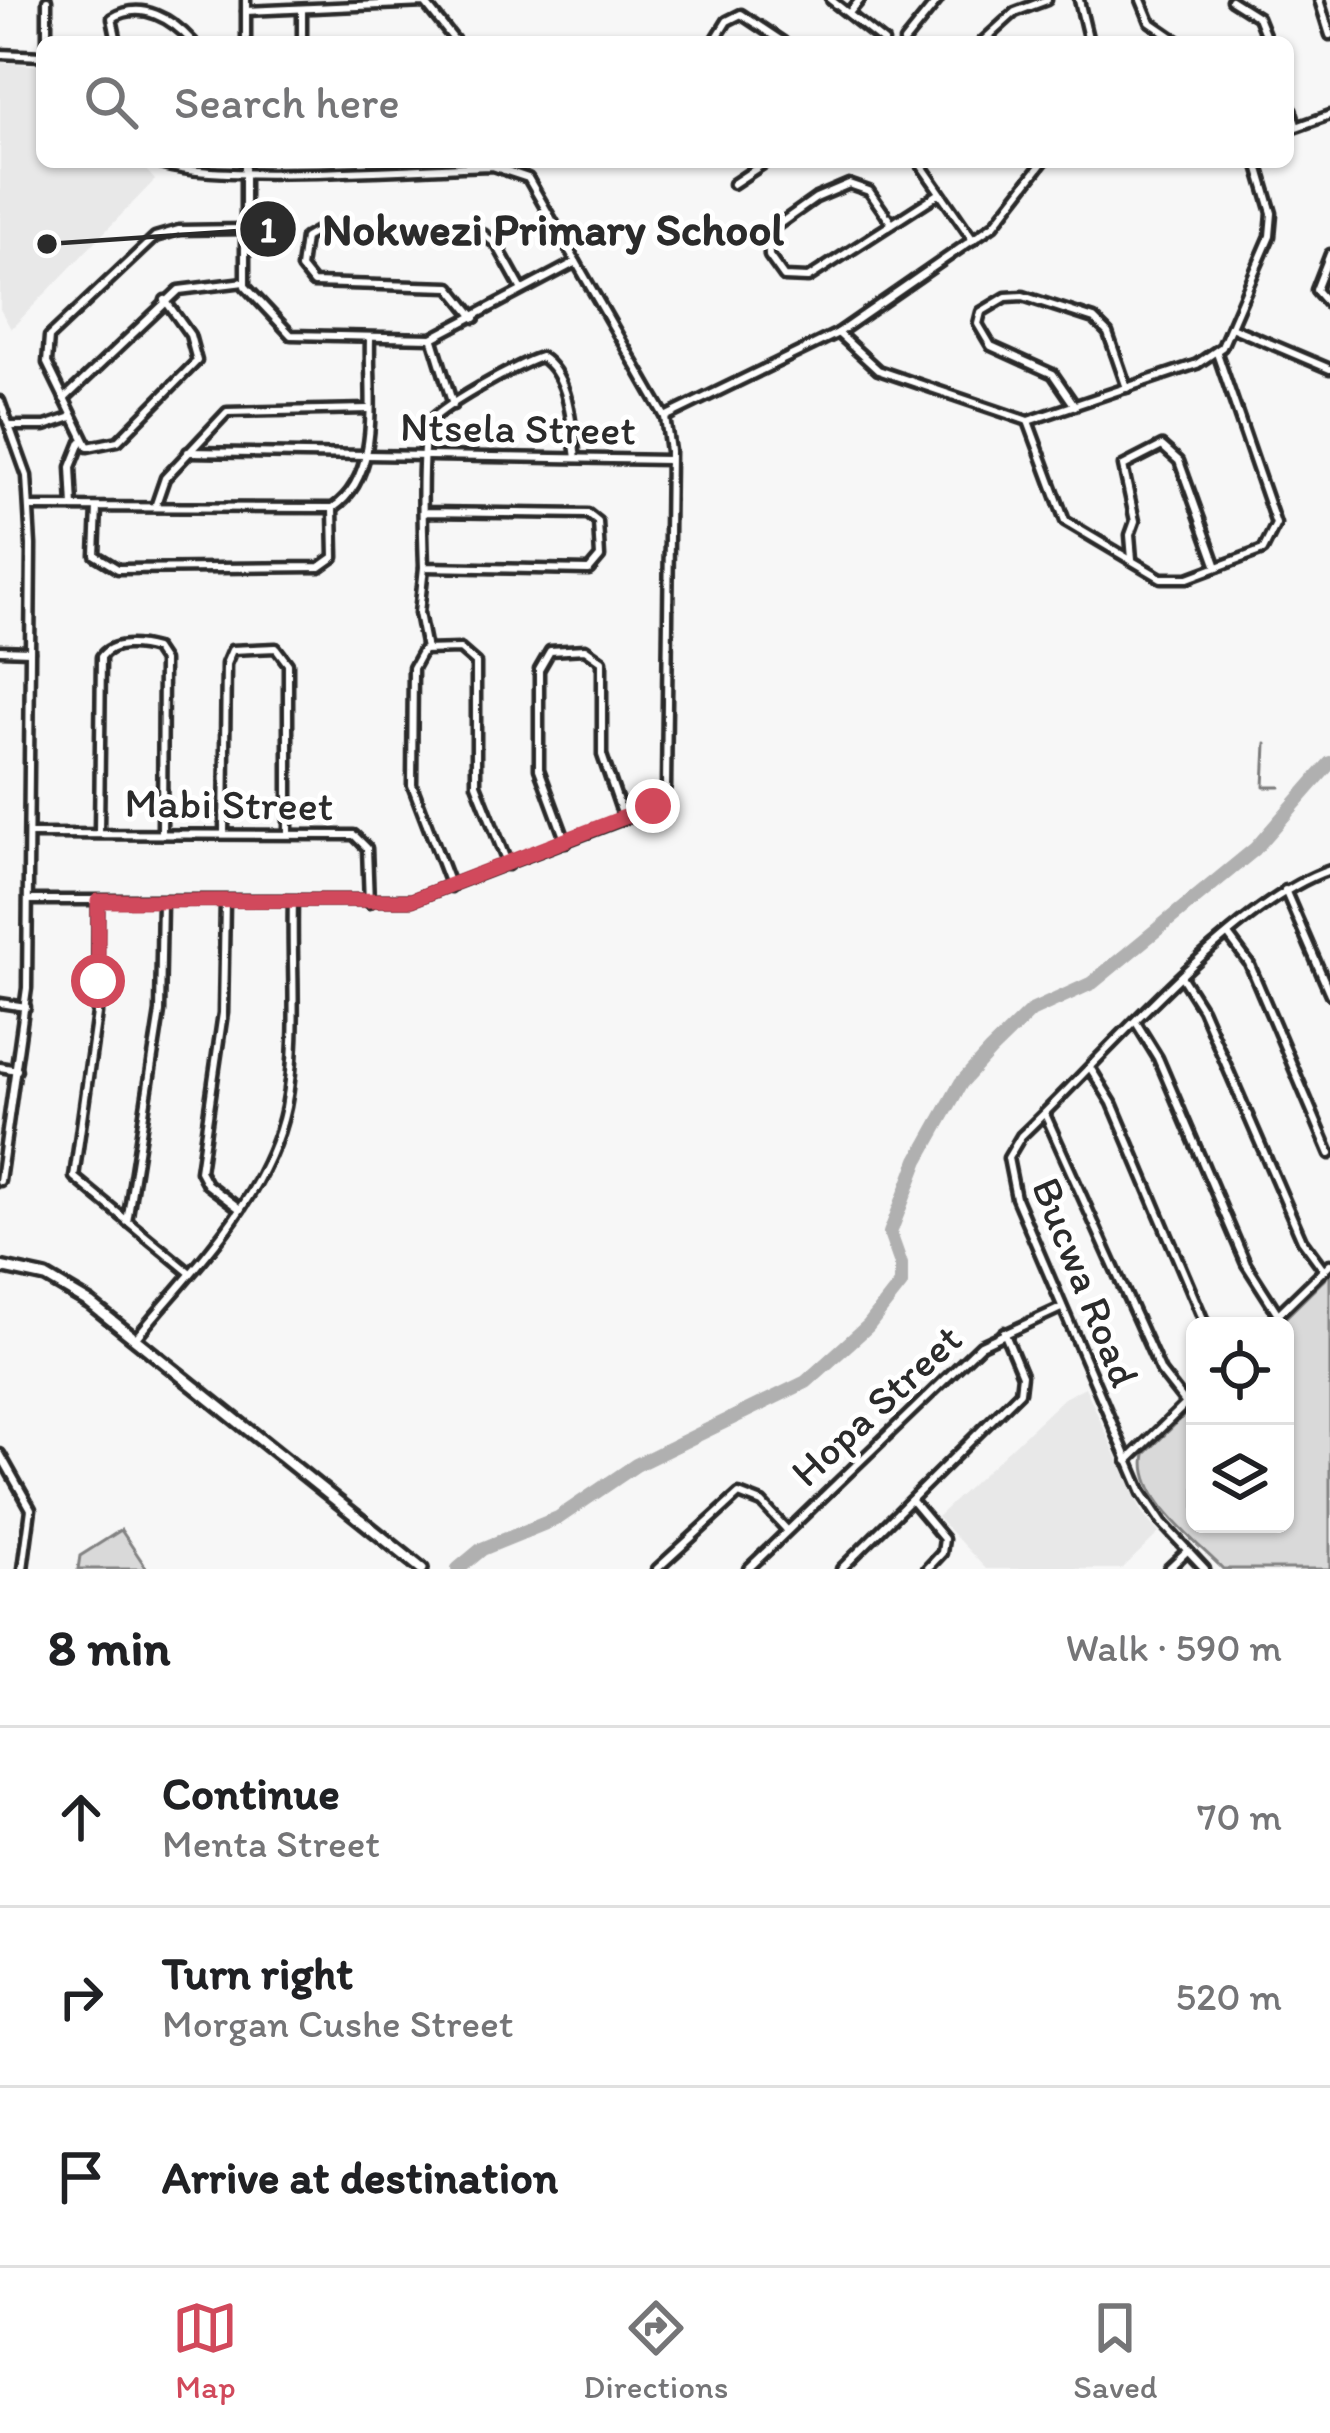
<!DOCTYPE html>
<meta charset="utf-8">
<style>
body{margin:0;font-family:Itim,sans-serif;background:#f2f2f2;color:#202124}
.controls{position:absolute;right:36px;bottom:36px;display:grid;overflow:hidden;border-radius:18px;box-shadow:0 3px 9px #0004}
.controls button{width:108px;height:108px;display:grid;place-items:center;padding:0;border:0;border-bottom:3px solid #e0e0e0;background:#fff;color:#202124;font:60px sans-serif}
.stop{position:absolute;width:36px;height:36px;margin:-27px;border:9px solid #d1495b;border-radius:50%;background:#fff}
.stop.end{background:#d1495b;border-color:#fff;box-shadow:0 3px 12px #0008}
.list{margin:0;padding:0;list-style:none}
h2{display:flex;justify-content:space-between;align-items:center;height:156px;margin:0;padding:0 48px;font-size:51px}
h2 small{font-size:39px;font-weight:400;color:#757577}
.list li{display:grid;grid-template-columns:78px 1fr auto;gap:36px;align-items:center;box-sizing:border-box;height:180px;padding:0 48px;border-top:3px solid #e0e0e0}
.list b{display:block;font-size:45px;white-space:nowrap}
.list p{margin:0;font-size:39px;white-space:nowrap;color:#757577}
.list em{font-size:39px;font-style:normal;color:#757577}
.icon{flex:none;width:66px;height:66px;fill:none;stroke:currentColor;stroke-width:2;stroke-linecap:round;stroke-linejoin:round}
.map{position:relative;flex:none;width:1330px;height:1569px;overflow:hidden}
.search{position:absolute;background:#fff;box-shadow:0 3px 9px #0004;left:36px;right:36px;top:36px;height:132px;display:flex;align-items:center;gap:30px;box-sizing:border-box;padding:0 42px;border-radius:18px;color:#757577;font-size:45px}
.sheet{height:696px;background:#fff}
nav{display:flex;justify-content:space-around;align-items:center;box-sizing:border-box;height:168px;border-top:3px solid #e0e0e0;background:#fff;font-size:33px;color:#757577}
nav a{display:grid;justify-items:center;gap:6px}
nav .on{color:#d1495b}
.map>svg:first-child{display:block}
.built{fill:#e8e8e8}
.green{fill:#d9d9d9;stroke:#828282;stroke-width:3}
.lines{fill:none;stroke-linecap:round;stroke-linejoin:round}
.stream{stroke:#7b7b7b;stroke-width:3}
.river{stroke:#b0b0b0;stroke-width:14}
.street-casing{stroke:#2b2b2b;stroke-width:15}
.secondary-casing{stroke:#2b2b2b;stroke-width:18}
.street{stroke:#fff;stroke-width:6}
.secondary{stroke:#fff;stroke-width:9}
.route{stroke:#d1495b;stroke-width:15}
.labels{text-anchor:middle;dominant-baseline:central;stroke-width:10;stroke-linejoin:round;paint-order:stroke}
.street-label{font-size:42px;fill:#2b2b2b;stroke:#fff}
.leader{fill:none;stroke:#2b2b2b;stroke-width:4.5}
.callout-dot{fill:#2b2b2b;stroke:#fff;stroke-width:4.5}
.mark-label{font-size:36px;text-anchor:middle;font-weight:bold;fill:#fff}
.callout-label{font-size:45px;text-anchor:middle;font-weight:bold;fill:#2b2b2b;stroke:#fff;stroke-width:10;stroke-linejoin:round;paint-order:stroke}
</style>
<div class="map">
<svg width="1330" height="1569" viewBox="0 0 1330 1569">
<rect width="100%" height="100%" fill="#f7f7f7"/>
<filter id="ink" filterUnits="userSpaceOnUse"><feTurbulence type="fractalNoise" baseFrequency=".00833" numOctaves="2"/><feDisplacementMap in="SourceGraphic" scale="24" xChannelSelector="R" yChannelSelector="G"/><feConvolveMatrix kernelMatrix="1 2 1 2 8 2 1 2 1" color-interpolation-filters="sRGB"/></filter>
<g filter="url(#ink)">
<g class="built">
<path d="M0,62L42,66V162H139L155,180L11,329L0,309Z"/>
<path d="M1085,1387L1144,1516L1159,1533L1122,1569H986L937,1517L1064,1398Z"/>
</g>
<g class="green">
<path d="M1330,1274V1569H1223C1196,1541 1136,1498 1145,1454L1195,1405V1524H1285V1326H1277Z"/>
<path d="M121,1530L147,1569H78L80,1556Z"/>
</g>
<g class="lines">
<path class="stream" d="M1266,744L1264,787H1280"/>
<path class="river" d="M458,1569L482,1549L558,1518L636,1465L806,1382L868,1326L901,1284V1264L890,1233L918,1160L961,1083L990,1051L1031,1011L1092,983L1255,849L1330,763"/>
<defs>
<g id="street">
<path d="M47,0V42"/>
<path d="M246,0V42"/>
<path d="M831,0L884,42"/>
<path d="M1079,0L1089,42"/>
<path d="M1141,0L1150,22L1179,42"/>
<path d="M1231,0L1258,17L1268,42"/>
<path d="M1319,0L1330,35"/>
<path d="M246,11L425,3L456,42"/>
<path d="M849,13L860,0"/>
<path d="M117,42L112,18C142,0 172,19 193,42"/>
<path d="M302,42V9"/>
<path d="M714,42L727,21L741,14L783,42"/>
<path d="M904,42L938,0"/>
<path d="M982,42L1015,12L1047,0"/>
<path d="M0,54L42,56"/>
<path d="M1288,100L1296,125"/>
<path d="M1288,130L1330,115"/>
<path d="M245,162V286L291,335L432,338L576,262"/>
<path d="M919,162L973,240"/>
<path d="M733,184L766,162"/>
<path d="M892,224L869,191L849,184L816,198L768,232L769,256L784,277L808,278L940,193"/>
<path d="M1330,254L1316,290L1330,306"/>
<path d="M165,300L190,335L197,361L118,441L88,447L47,363L49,337L155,237L179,230L244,229"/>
<path d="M475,318L450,287L313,283L301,268L305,238L319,230L483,234L497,245L522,290"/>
<path d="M1231,327L1330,369"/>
<path d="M838,333L878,370L1028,421L1197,364L1222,347L1270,236L1272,213L1257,162"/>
<path d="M433,340L453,405"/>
<path d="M64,399L179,290L244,282"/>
<path d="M0,401L27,476L31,545L27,988L0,1181"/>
<path d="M1075,406L1053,374L991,346L978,324L981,312L1006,297L1023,296L1094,319L1108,333L1127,388"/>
<path d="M665,417L838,333L994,225L1043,162"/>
<path d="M1028,421L1065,521L1161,578H1188L1263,550L1276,524L1217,353"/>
<path d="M11,426H45L72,417"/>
<path d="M188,452L669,460"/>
<path d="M31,507L333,508C383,474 368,393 370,340"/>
<path d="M73,507L71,467L81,442"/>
<path d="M155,507L165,478L227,412L368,409"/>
<path d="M97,508L95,555L118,569L320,567L334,557L333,509"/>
<path d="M424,512L588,514L598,522L600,557L589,570L424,567C423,540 420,445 428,425C435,409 522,362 541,357C571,376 571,426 576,458"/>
<path d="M1132,559L1130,535L1135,521L1123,466L1162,446L1179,461L1217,567"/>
<path d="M424,567L419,613L426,649"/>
<path d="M0,650L30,651"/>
<path d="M99,833L101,657C112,641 138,644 155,649L163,661L162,834"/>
<path d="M30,834L354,835L367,848L369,903"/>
<path d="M224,834L226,664L232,650L276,648L288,664V834"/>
<path d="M566,842L539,769V670L550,651L585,649L602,661V755L624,819"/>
<path d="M451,887L412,785L413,668L423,650L460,649L476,663V784L508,865"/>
<path d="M1285,890L1330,994"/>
<path d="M29,900H412L647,810L666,787L670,451L665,417L528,178L492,166C430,167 199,185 156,162"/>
<path d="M98,901L97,1013L74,1177L189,1272"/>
<path d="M225,901L223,1013L200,1171L207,1184L240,1209"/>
<path d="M1228,935L1249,963L1330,1154"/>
<path d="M1183,979L1202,1009L1302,1240L1324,1270"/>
<path d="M0,1003L26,1007"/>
<path d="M1137,1024L1158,1058L1246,1264L1278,1314"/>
<path d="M0,1067L17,1070"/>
<path d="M1091,1069L1112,1103L1206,1326"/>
<path d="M1045,1114L1161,1372L1186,1404"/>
<path d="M127,1222L160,1012L162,901"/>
<path d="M1266,1326L1330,1264"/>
<path d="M135,1339C192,1269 267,1199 286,1107C299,1041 291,968 293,901"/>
<path d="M0,1454L31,1509L23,1569"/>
<path d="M1127,1461L1195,1395"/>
<path d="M912,1501L944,1539L942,1553L927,1569"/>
<path d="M657,1569L739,1494L762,1503L787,1530"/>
<path d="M748,1569L981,1345L1061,1308"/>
<path d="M841,1569L1020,1392L1022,1375L1004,1332"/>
<path d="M1168,1569L1187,1551"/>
<path d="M1205,1569L1162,1523L1142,1493L1016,1198L1008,1158L1021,1136C1100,1062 1233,902 1330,870"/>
</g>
<path id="secondary" d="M0,1267L46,1277L90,1303L422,1569"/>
</defs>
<use href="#street" class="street-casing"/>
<use href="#secondary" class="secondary-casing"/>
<use href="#street" class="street"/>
<use href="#secondary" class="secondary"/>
</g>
</g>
<g class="lines" filter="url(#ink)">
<path class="route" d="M98,981V901L412,900L653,806"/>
</g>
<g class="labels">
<g class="street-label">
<text transform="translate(518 428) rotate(1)">Ntsela Street</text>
<text transform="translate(229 804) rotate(1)">Mabi Street</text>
<text transform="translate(1086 1282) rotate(68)">Bucwa Road</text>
<text transform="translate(876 1405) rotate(-43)">Hopa Street</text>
</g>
</g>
<path class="leader" d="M47 244L268 229"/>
<g class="callout-dot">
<circle cx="47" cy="244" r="12"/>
<circle cx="268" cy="229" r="30"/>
</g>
<g class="mark-label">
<text x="268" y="242">1</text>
</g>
<g class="callout-label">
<text x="553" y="245">Nokwezi Primary School</text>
</g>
</svg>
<div class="controls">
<button><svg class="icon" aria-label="locate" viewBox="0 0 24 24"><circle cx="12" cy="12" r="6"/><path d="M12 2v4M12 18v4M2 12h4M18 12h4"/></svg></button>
<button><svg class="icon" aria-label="layers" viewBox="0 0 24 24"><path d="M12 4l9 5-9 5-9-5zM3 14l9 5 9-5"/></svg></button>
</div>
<div class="stop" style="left:98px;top:981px"></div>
<div class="stop end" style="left:653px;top:806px"></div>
<div class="search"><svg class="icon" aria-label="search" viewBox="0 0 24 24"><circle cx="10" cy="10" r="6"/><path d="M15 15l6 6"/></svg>Search here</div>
</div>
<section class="sheet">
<h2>8 min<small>Walk · 590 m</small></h2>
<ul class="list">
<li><svg class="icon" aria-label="ahead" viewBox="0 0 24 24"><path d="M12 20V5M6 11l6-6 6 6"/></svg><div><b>Continue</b><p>Menta Street</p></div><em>70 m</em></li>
<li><svg class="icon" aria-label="right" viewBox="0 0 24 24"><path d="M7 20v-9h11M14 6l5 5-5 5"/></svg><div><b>Turn right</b><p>Morgan Cushe Street</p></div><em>520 m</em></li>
<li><svg class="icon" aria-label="arrive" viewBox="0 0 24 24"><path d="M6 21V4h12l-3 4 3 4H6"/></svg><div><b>Arrive at destination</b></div></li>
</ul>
</section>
<nav>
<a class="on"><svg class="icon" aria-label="map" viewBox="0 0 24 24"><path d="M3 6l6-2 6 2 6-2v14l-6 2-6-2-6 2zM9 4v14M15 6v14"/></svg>Map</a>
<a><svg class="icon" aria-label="directions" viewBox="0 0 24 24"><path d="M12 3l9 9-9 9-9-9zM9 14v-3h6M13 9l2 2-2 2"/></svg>Directions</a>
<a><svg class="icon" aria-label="saved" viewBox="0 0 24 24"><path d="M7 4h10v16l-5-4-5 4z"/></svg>Saved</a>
</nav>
